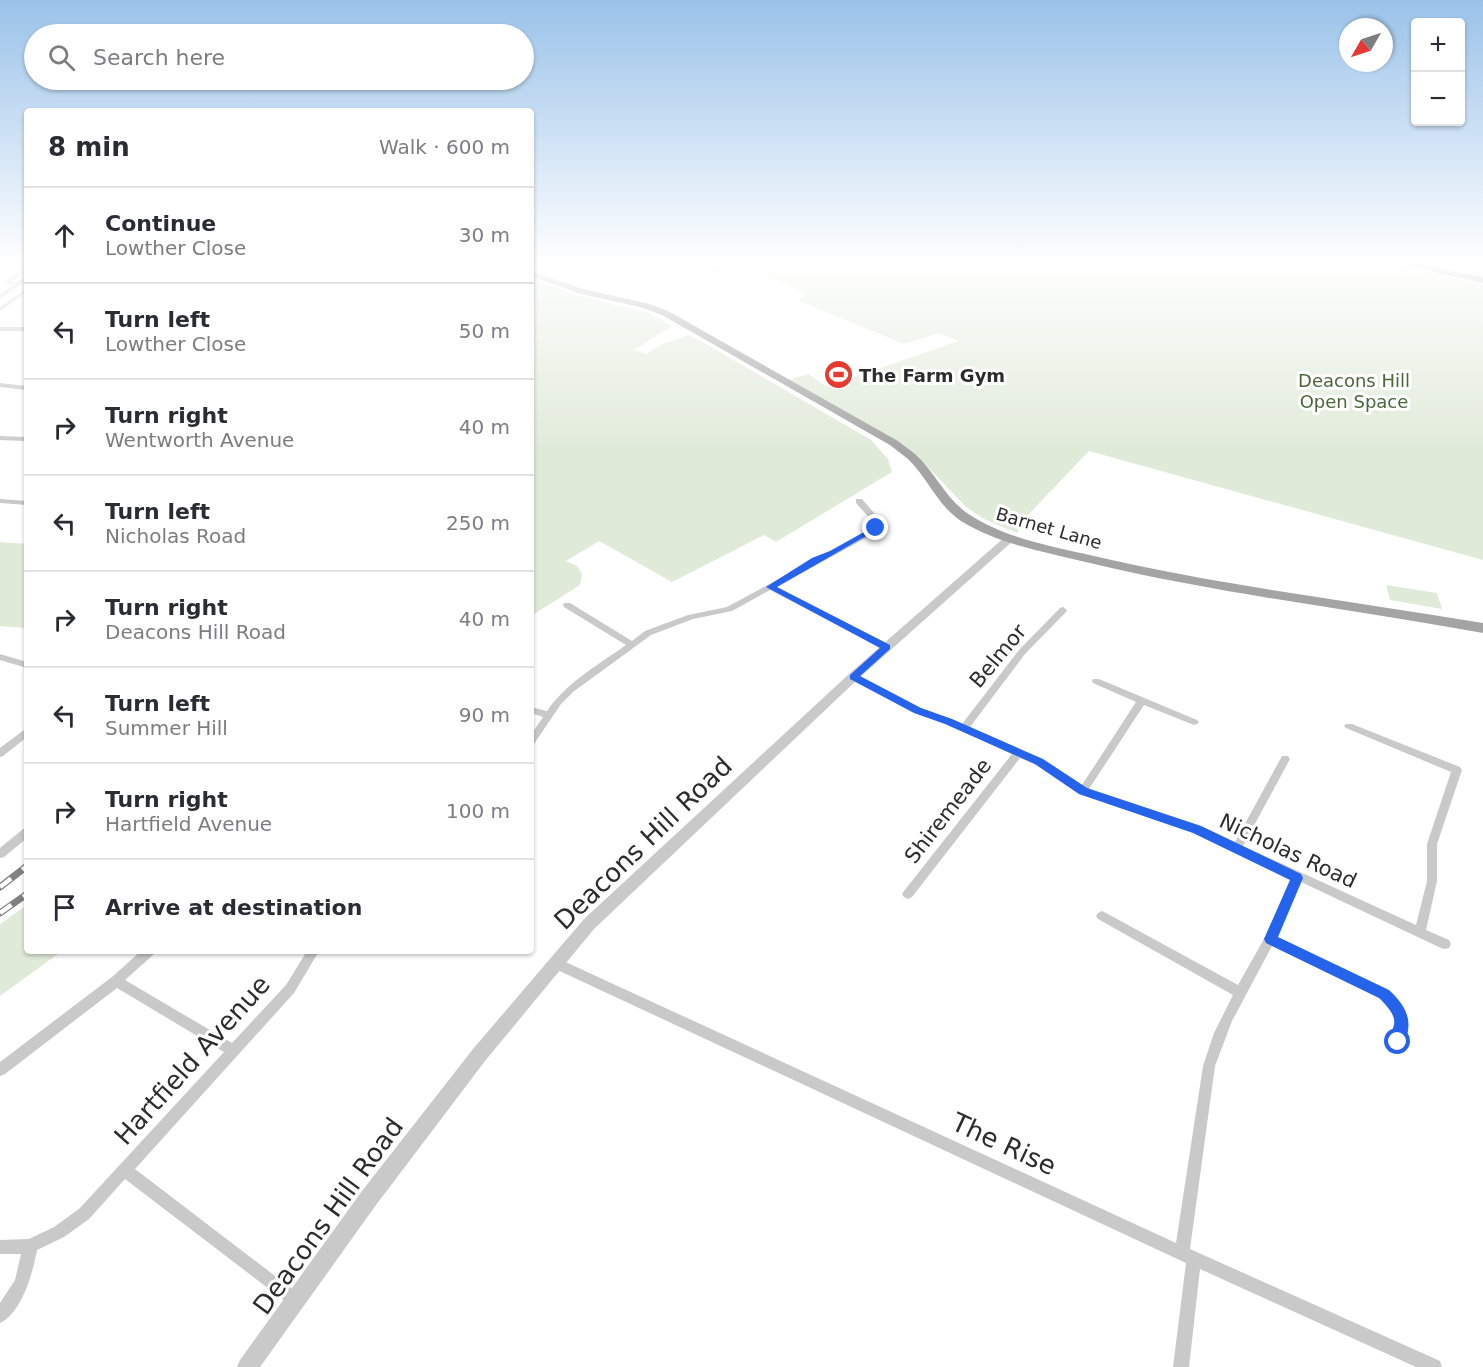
<!DOCTYPE html>
<meta charset="utf-8">
<style>
body{margin:0;font-family:"DejaVu Sans",sans-serif;background:#f2f2f3;color:#2b2b33}
.controls{position:absolute;right:18px;top:18px;display:grid;overflow:hidden;border-radius:6px;box-shadow:0 2px 4px #0004}
.controls button{width:54px;height:54px;display:grid;place-items:center;padding:0;border:0;border-bottom:2px solid #e1e1e2;background:#fff;color:#2b2b33;font:30px sans-serif}
.compass{position:absolute;left:1339px;top:18px;width:54px;height:54px;border-radius:50%;background:#fff;box-shadow:0 2px 4px #0004;rotate:231deg}
.stop{position:absolute;width:18px;height:18px;margin:-14px;border:4px solid #2563eb;border-radius:50%;background:#fff}
.stop.end{background:#2563eb;border-color:#fff;box-shadow:0 2px 6px #0008}
.list{margin:0;padding:0;list-style:none}
h2{display:flex;justify-content:space-between;align-items:center;height:78px;margin:0;padding:0 24px;font-size:26px}
h2 small{font-size:20px;font-weight:400;color:#7c7c81}
.list li{display:grid;grid-template-columns:39px 1fr auto;gap:18px;align-items:center;box-sizing:border-box;height:96px;padding:0 24px;border-top:2px solid #e1e1e2}
.list b{display:block;font-size:22px;white-space:nowrap}
.list p{margin:0;font-size:20px;white-space:nowrap;color:#7c7c81}
.list em{font-size:20px;font-style:normal;color:#7c7c81}
.icon{flex:none;width:33px;height:33px;fill:none;stroke:currentColor;stroke-width:2;stroke-linecap:round;stroke-linejoin:round}
.map{position:relative;flex:none;width:1483px;height:1367px;overflow:hidden}
.search{position:absolute;background:#fff;box-shadow:0 2px 4px #0004;left:24px;top:24px;width:510px;height:66px;display:flex;align-items:center;gap:15px;box-sizing:border-box;padding:0 21px;border-radius:33px;color:#7c7c81;font-size:22px}
.panel{position:absolute;background:#fff;box-shadow:0 2px 4px #0004;left:24px;top:108px;width:510px;height:846px;border-radius:6px}
.map>svg:first-child{display:block}
.green{fill:#e0ead9}
.lines{fill:none;stroke-linecap:round;stroke-linejoin:round}
.minor{fill:#c9c9c9;fill-rule:evenodd}
.tertiary{fill:#c9c9c9;fill-rule:evenodd}
.primary{fill:#a4a4a4;fill-rule:evenodd}
.motorway{fill:#939393;fill-rule:evenodd}
.rail-casing{stroke:#818181;stroke-width:7}
.rail{stroke:#fff;stroke-width:4.5;stroke-dasharray:14;stroke-linecap:butt}
.route{fill:#2563eb}
.labels{text-anchor:middle;dominant-baseline:central;stroke-width:6;stroke-linejoin:round;paint-order:stroke}
.far-poi-label{font-size:18px;font-weight:bold;fill:#2c2c2c;stroke:#fff;text-anchor:start}
.far-park-label{font-size:18px;fill:#49673a;stroke:#fff}
.far-street-label{font-size:18px;fill:#2c2c2c;stroke:#fff}
.street-label{font-size:21px;fill:#2c2c2c;stroke:#fff}
.near-street-label{font-size:26px;fill:#2c2c2c;stroke:#fff}
</style>
<div class="map">
<svg width="1483" height="1367" viewBox="0 0 1483 1367">
<rect width="100%" height="100%" fill="#fff"/>
<g class="green">
<path d="M713,261H1379L1400,268L1483,284V560L1089,451L1028,515L1017,533L986,520L966,507L924,463L903,444L789,380L808,374L827,387L958,341L938,333L904,344L797,300L806,294C787,285 770,274 749,272C732,271 732,278 712,272L719,264Z"/>
<path d="M531,277L569,293L648,313L672,326L634,350L646,354L663,344L688,335L701,341L871,440L888,459L892,472L776,542L764,535L672,582L599,541L566,561L577,566L582,574L580,585L531,616Z"/>
<path d="M0,542L27,544V626L25,628L0,626Z"/>
<path d="M1386,585L1437,593L1442,609L1390,600Z"/>
<path d="M27,905V951H62L0,996V924Z"/>
</g>
<g class="lines">
<g class="minor">
<path d="M25,266H27V269L11,282L19,283V285L5,284V282Z"/>
<path d="M27,288V292L0,311V307Z"/>
<rect x="0" y="327" width="27" height="4"/>
<path d="M0,383L27,386V390L0,387Z"/>
<path d="M0,436L27,437V441L0,440Z"/>
<path d="M0,499L27,501V505L0,503Z"/>
<path d="M856,499H862L881,521L882,523L879,531L776,587L890,645L891,647L890,649H884L770,590L732,611L693,619L651,635L573,692L561,704L534,744L531,745V735L543,717L531,713V707L547,711C566,683 598,665 626,645L564,607L563,605L564,603H570L632,641L645,631L688,615L727,607L873,528L874,523L856,503Z"/>
<path d="M1063,607L1067,610L1066,612L1025,654L970,727L1042,759L1082,785L1136,702L1093,683L1092,681L1093,679H1099L1197,720L1199,722L1197,724L1194,725L1144,705L1089,789L1201,826L1235,842L1282,756H1288L1290,759L1243,846L1416,925L1427,881V844L1451,772L1346,728L1344,726L1346,724H1352L1460,767L1462,770L1437,844V881L1426,930L1449,940L1451,944L1449,948L1445,949L1441,948L1301,882L1277,937L1388,990C1407,1007 1413,1023 1402,1047L1398,1049L1394,1047C1391,1041 1393,1039 1394,1033C1397,1016 1391,1008 1380,998L1272,946L1232,1021L1215,1066L1190,1249L1440,1361L1442,1367H1416L1200,1269L1189,1367H1173L1186,1263L551,967L549,963L551,959L555,958L559,959L1176,1243L1203,1066L1214,1033L1233,995L1098,919L1096,916L1098,913L1102,911L1106,913L1238,985L1269,930L1292,878L1193,832L1079,794L1036,765L1020,758L912,897L908,899L904,897L902,894L904,891L1012,754L945,723L915,713L850,679L849,677L850,675H856L921,709L962,724L1019,650L1060,608Z"/>
<path d="M0,654L27,662V668L0,660Z"/>
<path d="M27,729V737L3,756L0,757V748L24,730Z"/>
<path d="M27,828V838L4,857L0,858V848L23,829Z"/>
<path d="M141,951H155L153,955L125,980L232,1043L286,985L307,951H319L294,993L135,1169L300,1295L303,1300L300,1305L295,1308L290,1305L125,1179L89,1219L64,1237L37,1250C33,1272 22,1313 0,1323V1303L15,1280L21,1254H0V1240L29,1239L54,1227L79,1209L224,1052L117,988L5,1074L0,1076V1062L112,977Z"/>
</g>
<g class="tertiary">
<path d="M27,275V280L0,299V294Z"/>
<path d="M1010,535L1015,538L1014,540L857,680L594,929L485,1061L376,1205L260,1367H237L240,1360L362,1191L473,1049L584,919L849,674L1006,536Z"/>
</g>
<path class="primary" d="M531,271L583,289L646,303L668,311L898,441C904,445 910,450 916,455C936,473 946,500 970,515C1007,539 1052,546 1094,556C1222,586 1353,601 1483,623V633C1352,609 1219,594 1090,563C1046,552 1000,545 961,521C937,505 928,478 908,459C902,454 896,450 890,445L662,315L640,307L578,293L531,276Z"/>
<path class="motorway" d="M1389,261H1408L1483,277V283Z"/>
<defs>
<g id="rail">
<path d="M0,887L27,866"/>
<path d="M0,913L27,894"/>
</g>
</defs>
<use href="#rail" class="rail-casing"/>
<use href="#rail" class="rail"/>
</g>
<linearGradient id="sky" x2="0" y2="1"><stop stop-color="#9ac2e9"/><stop offset="0.58" stop-color="#fff"/><stop offset="1" stop-color="#fff" stop-opacity="0"/></linearGradient>
<rect width="1483" height="452" fill="url(#sky)"/>
<path class="route" d="M873,527L880,528L777,587L890,645V649L860,676L921,708L952,719L1043,759L1087,788L1201,826L1301,874L1303,878L1278,937L1389,990C1408,1008 1414,1022 1403,1047L1398,1049L1393,1047C1384,1025 1409,1027 1379,998L1266,943L1264,939L1290,880L1193,833L1079,794L1035,764L945,724L914,713L850,679V675L880,648L766,587L812,558L830,551Z"/>
<defs>
<symbol id="stadium-disc" viewBox="-11 -11 22 22"><circle r="9.5" fill="#e43c2e" stroke="#fff"/><path d="M0-5a6.5 5 0 1 0 0 10a6.5 5 0 1 0 0-10ZM-3.5-1.8h7v3.6h-7Z" fill="#fff"/></symbol>
</defs>
<g fill-rule="evenodd">
<use href="#stadium-disc" x="822" y="358" width="33" height="33"/>
</g>
<g class="labels">
<g class="far-poi-label">
<text x="859" y="375">The Farm Gym</text>
</g>
<g class="far-park-label">
<text x="1354" y="380">Deacons Hill<tspan x="1354" dy="21">Open Space</tspan></text>
</g>
<g class="far-street-label">
<text transform="translate(1049 528) rotate(16)">Barnet Lane</text>
</g>
<g class="street-label">
<text transform="translate(998 656) rotate(-50)">Belmor</text>
<text transform="translate(948 811) rotate(-52)">Shiremeade</text>
<text transform="translate(1288 851) rotate(25)">Nicholas Road</text>
</g>
<g class="near-street-label">
<text transform="translate(643 843) rotate(-44)">Deacons Hill Road</text>
<text transform="translate(192 1060) rotate(-48)">Hartfield Avenue</text>
<text transform="translate(1004 1144) rotate(25)">The Rise</text>
<text transform="translate(328 1216) rotate(-54)">Deacons Hill Road</text>
</g>
</g>
</svg>
<div class="controls">
<button>+</button>
<button>−</button>
</div>
<svg class="compass" viewBox="-18 -18 36 36"><path d="M0-13l5 13h-10z" fill="#e53935"/><path d="M0 13l5-13h-10z" fill="#7c7c81"/></svg>
<div class="stop" style="left:1398px;top:1042px"></div>
<div class="stop end" style="left:876px;top:528px"></div>
<div class="search"><svg class="icon" aria-label="search" viewBox="0 0 24 24"><circle cx="10" cy="10" r="6"/><path d="M15 15l6 6"/></svg>Search here</div>
<section class="panel">
<h2>8 min<small>Walk · 600 m</small></h2>
<ul class="list">
<li><svg class="icon" aria-label="ahead" viewBox="0 0 24 24"><path d="M12 20V5M6 11l6-6 6 6"/></svg><div><b>Continue</b><p>Lowther Close</p></div><em>30 m</em></li>
<li><svg class="icon" aria-label="left" viewBox="0 0 24 24"><path d="M17 20v-9H6M10 6l-5 5 5 5"/></svg><div><b>Turn left</b><p>Lowther Close</p></div><em>50 m</em></li>
<li><svg class="icon" aria-label="right" viewBox="0 0 24 24"><path d="M7 20v-9h11M14 6l5 5-5 5"/></svg><div><b>Turn right</b><p>Wentworth Avenue</p></div><em>40 m</em></li>
<li><svg class="icon" aria-label="left" viewBox="0 0 24 24"><path d="M17 20v-9H6M10 6l-5 5 5 5"/></svg><div><b>Turn left</b><p>Nicholas Road</p></div><em>250 m</em></li>
<li><svg class="icon" aria-label="right" viewBox="0 0 24 24"><path d="M7 20v-9h11M14 6l5 5-5 5"/></svg><div><b>Turn right</b><p>Deacons Hill Road</p></div><em>40 m</em></li>
<li><svg class="icon" aria-label="left" viewBox="0 0 24 24"><path d="M17 20v-9H6M10 6l-5 5 5 5"/></svg><div><b>Turn left</b><p>Summer Hill</p></div><em>90 m</em></li>
<li><svg class="icon" aria-label="right" viewBox="0 0 24 24"><path d="M7 20v-9h11M14 6l5 5-5 5"/></svg><div><b>Turn right</b><p>Hartfield Avenue</p></div><em>100 m</em></li>
<li><svg class="icon" aria-label="arrive" viewBox="0 0 24 24"><path d="M6 21V4h12l-3 4 3 4H6"/></svg><div><b>Arrive at destination</b></div></li>
</ul>
</section>
</div>
